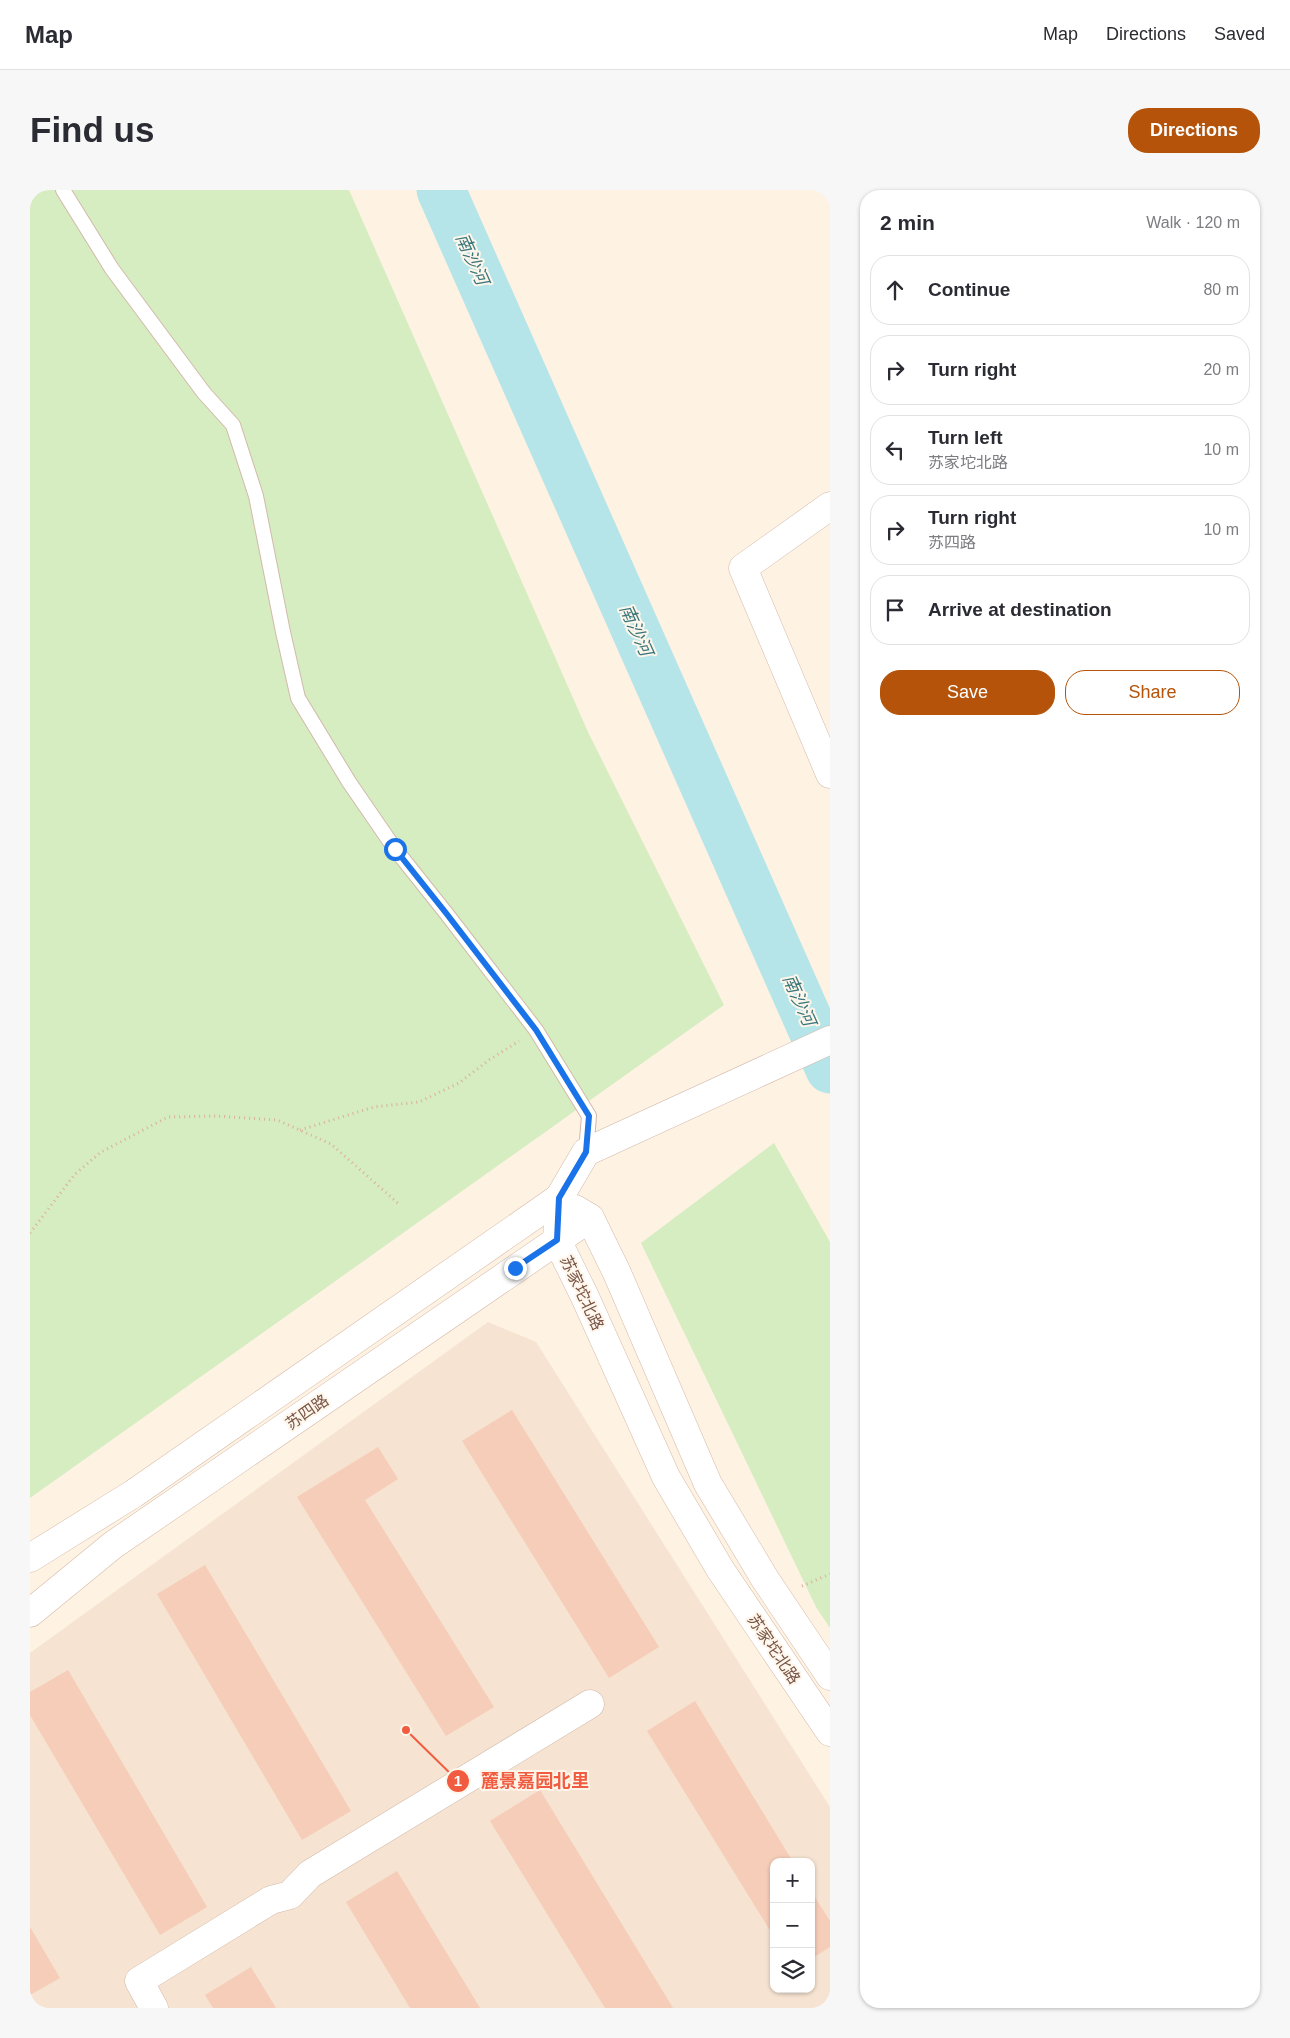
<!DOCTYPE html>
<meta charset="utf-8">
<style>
body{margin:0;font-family:Arial,"Noto Sans SC",sans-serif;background:#f7f7f7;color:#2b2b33}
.controls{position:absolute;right:15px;bottom:15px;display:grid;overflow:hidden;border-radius:10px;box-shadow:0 1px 4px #0004}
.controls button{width:45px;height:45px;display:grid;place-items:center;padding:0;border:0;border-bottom:1px solid #e1e1e2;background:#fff;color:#2b2b33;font:25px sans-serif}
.stop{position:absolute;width:15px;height:15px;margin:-11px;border:4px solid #1a73e8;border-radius:50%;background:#fff}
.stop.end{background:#1a73e8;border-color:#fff;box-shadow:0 1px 5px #0008}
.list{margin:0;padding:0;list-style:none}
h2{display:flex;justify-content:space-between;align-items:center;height:65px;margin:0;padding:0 20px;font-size:21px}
h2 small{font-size:16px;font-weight:400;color:#7c7c81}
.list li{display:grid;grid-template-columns:32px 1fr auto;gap:15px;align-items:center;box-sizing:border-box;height:70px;margin:0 10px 10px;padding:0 10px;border:1px solid #e1e1e2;border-radius:20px}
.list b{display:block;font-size:19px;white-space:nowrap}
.list p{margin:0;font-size:16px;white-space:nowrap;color:#7c7c81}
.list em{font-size:16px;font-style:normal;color:#7c7c81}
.actions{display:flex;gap:10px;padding:15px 20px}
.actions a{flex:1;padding:11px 0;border:1px solid #b45309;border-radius:20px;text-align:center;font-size:18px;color:#b45309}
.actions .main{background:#b45309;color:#fff}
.icon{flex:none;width:28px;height:28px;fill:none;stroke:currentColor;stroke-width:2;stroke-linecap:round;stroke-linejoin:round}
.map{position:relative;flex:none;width:800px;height:1818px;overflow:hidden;border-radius:20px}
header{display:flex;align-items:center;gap:30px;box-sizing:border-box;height:70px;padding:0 25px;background:#fff;border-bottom:1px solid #e1e1e2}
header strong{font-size:24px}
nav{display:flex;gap:28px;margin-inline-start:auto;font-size:18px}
.intro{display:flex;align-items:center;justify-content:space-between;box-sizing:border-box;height:120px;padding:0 30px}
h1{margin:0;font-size:35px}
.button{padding:12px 22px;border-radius:20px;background:#b45309;color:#fff;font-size:18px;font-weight:700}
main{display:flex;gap:30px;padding:0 30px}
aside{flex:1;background:#fff;border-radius:20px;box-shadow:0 1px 4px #0004}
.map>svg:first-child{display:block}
.residential{fill:#f6e3d1;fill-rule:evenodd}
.green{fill:#d5edc0}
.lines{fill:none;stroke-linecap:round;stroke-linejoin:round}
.river{stroke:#b6e5e9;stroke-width:49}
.building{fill:#f5cdb8}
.lane-casing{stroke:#d2baab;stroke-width:16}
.street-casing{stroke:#d2baab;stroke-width:29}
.secondary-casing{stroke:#d6baa8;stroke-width:29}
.path{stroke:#dbb09b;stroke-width:3;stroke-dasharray:1 4;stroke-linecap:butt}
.lane{stroke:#fff;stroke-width:14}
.street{stroke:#fff;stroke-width:28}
.secondary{stroke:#fff;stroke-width:28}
.route{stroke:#1a73e8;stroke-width:6}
.labels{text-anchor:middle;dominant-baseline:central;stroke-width:4;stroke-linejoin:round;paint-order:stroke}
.street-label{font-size:16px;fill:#785547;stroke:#fff6eb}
.water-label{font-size:18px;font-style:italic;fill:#3a787e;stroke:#fff6eb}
.leader{fill:none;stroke:#f15b3f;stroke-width:2}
.callout-dot{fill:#f15b3f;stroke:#fff6eb;stroke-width:2}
.mark-label{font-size:15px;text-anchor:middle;font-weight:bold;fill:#fff}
.callout-label{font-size:18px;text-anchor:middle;font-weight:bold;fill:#f15b3f;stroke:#fff6eb;stroke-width:4;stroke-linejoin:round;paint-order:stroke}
</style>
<header>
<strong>Map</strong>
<nav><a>Map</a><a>Directions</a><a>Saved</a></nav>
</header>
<div class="intro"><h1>Find us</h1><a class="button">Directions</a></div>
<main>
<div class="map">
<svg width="800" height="1818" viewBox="0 0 800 1818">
<rect width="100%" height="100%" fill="#fef2e3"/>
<path class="residential" d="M458,1132L506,1152L800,1617V1818H0V1463ZM744,1672H781V1799H744Z"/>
<g class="green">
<path d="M0,0H319L558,542L694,815L0,1308Z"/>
<path d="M744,953L800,1052V1438L786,1417L611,1053Z"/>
</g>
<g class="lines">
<path class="river" d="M411,0L800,879"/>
</g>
<g class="building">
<path d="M482,1220L629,1457L579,1488L432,1251Z"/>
<path d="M348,1257L368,1289L335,1310L464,1517L416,1546L267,1307Z"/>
<path d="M175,1375L321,1621L272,1650L127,1404Z"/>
<path d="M38,1480L177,1717L130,1745L0,1525V1502Z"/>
<path d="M665,1511L763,1672H744V1747L617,1541Z"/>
<path d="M510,1600L643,1818H575L460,1631Z"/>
<path d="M367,1681L450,1818H380L316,1712Z"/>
<path d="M781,1701L800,1731V1757L781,1769Z"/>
<path d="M0,1737L30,1788L0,1805Z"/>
<path d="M221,1777L246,1818H183L175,1805Z"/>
</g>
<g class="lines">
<defs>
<path id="lane" d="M33,0L82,79L174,203L203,235L226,306L253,442L268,508L319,592L365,659L416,723L506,840L559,926L556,962"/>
<g id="street">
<path d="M800,316L713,378L800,584"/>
<path d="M529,1008L556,962L800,850"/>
<path d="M124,1818L109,1791L241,1710L260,1705L280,1684L560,1514"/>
</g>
<g id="secondary">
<path d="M545,1019L560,1028L587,1083L678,1294L735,1389L800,1486"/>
<path d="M528,1032L527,1050L555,1107L636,1287L690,1379L800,1542"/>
<path d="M0,1368L103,1304L529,1008"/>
<path d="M0,1423L83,1355L560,1028"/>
</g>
</defs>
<use href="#lane" class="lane-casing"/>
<use href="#street" class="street-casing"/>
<use href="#secondary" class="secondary-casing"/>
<g class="path">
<path d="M270,940L344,917L389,912L429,893L459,870L489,851"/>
<path d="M0,1043L45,984L71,962L138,927L186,926L247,930L301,954L370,1015"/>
<path d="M772,1396L800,1384"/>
</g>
<use href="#lane" class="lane"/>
<use href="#street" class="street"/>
<use href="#secondary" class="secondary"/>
</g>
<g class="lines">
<path class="route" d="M365,659L416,723L506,840L559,926L556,962L529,1008L527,1050L485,1078"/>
</g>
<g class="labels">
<g class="street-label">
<text transform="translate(552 1103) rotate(65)">苏家坨北路</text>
<text transform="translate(277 1222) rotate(-35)">苏四路</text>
<text transform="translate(744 1459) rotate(56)">苏家坨北路</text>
</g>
<g class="water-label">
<text transform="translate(442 69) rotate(66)">南沙河</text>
<text transform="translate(606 440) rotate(66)">南沙河</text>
<text transform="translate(769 810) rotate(66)">南沙河</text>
</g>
</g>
<path class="leader" d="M376 1540L428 1591"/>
<g class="callout-dot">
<circle cx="376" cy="1540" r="5"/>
<circle cx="428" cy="1591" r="12"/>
</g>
<g class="mark-label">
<text x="428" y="1596">1</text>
</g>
<g class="callout-label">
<text x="505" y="1597">麓景嘉园北里</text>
</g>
</svg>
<div class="controls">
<button>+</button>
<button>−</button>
<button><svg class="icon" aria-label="layers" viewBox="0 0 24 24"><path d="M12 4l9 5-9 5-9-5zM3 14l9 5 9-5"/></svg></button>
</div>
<div class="stop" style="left:365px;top:659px"></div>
<div class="stop end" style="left:485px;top:1078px"></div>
</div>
<aside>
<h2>2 min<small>Walk · 120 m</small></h2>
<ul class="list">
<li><svg class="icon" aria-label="ahead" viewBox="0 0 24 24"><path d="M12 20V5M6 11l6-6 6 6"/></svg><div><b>Continue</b></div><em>80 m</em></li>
<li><svg class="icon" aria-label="right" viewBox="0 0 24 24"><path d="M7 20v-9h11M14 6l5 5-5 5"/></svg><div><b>Turn right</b></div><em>20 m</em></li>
<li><svg class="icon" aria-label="left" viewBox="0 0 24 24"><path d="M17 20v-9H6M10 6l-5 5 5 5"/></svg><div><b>Turn left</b><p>苏家坨北路</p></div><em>10 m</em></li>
<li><svg class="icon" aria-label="right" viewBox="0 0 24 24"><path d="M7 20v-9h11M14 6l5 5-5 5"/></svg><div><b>Turn right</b><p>苏四路</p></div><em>10 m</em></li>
<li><svg class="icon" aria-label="arrive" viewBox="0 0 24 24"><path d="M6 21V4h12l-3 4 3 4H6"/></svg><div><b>Arrive at destination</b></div></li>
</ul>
<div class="actions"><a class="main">Save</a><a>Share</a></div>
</aside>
</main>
